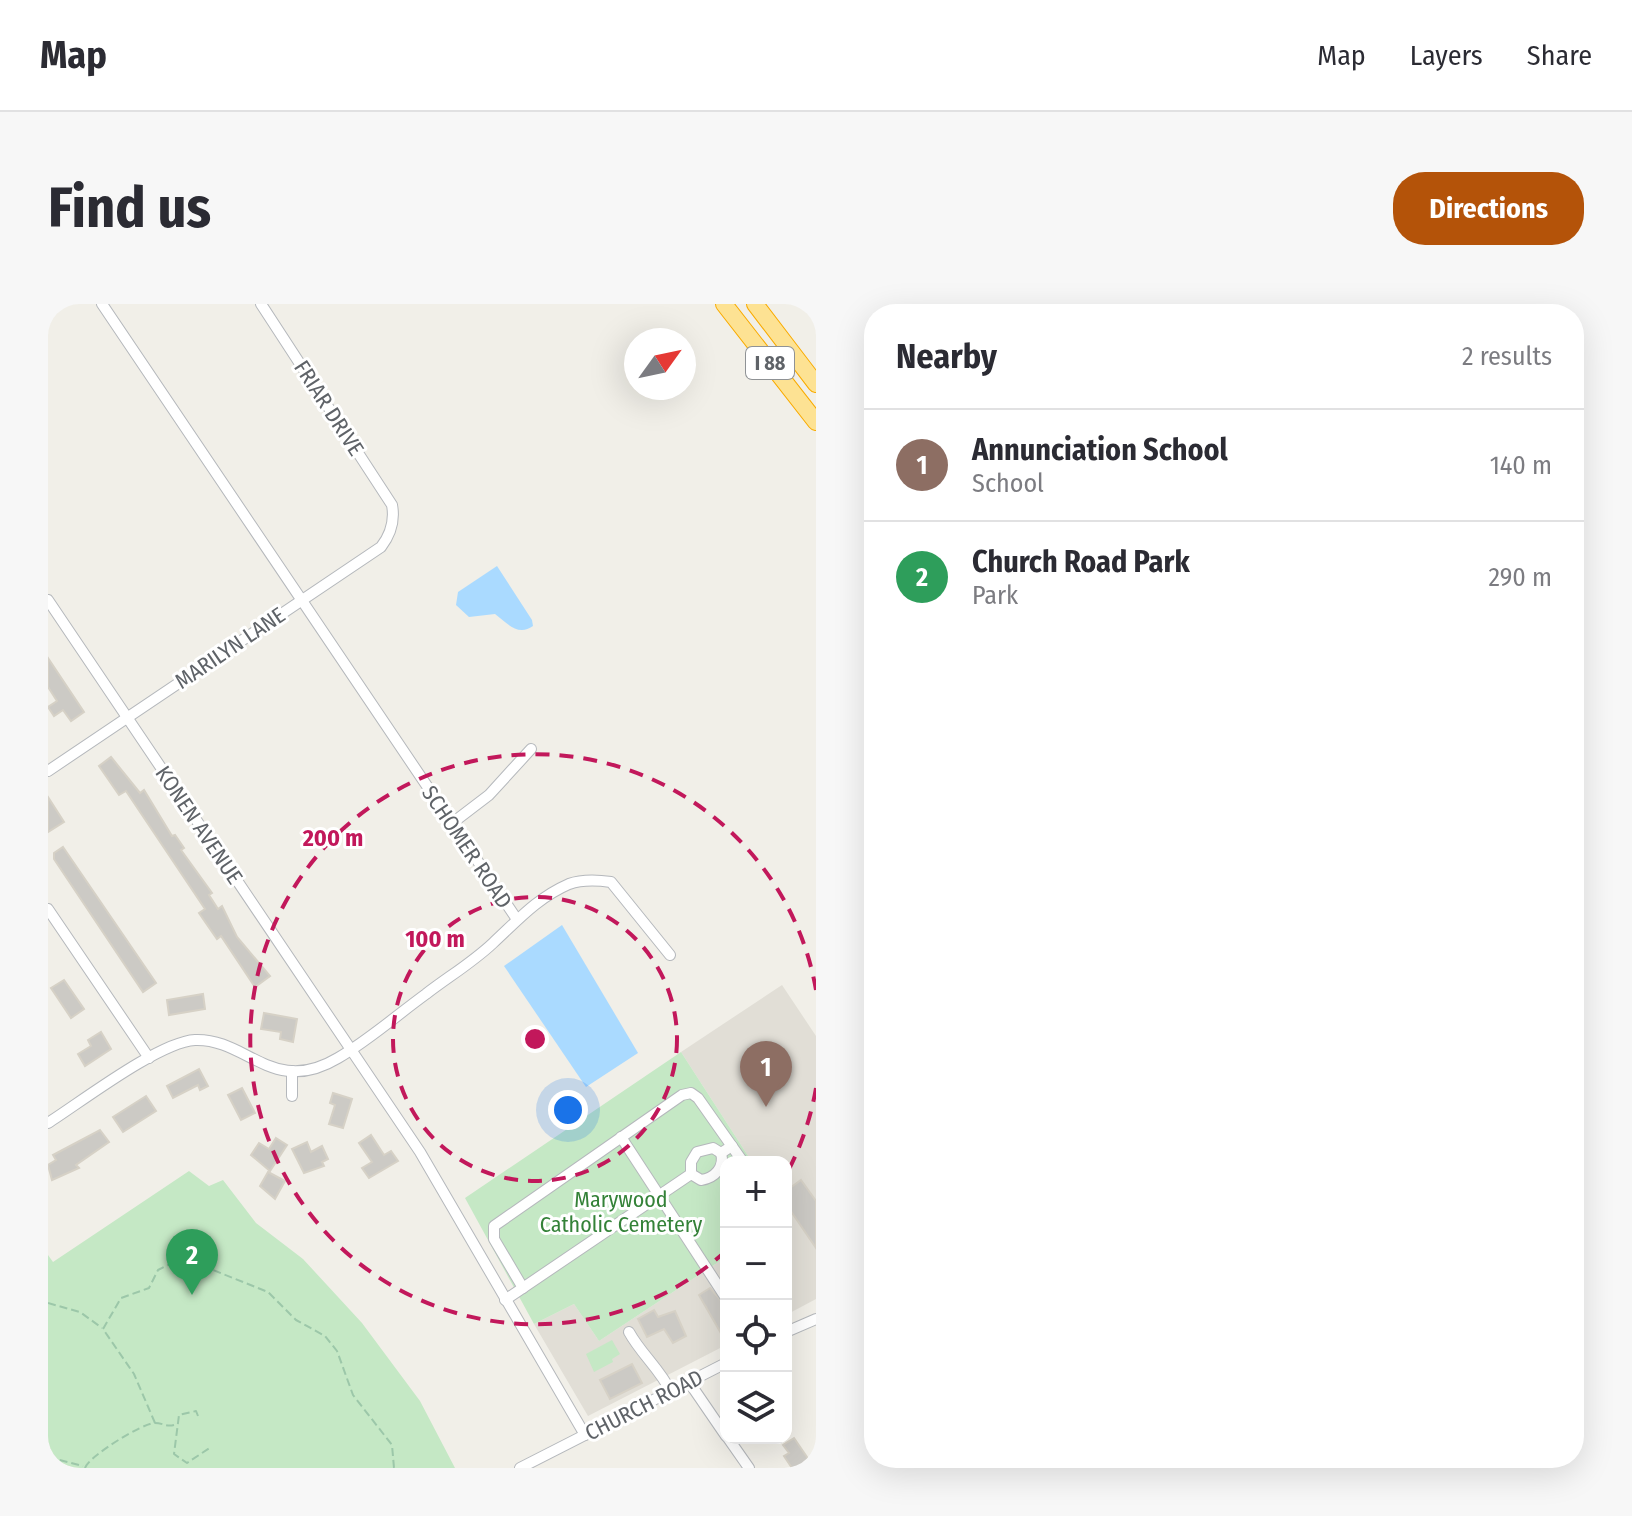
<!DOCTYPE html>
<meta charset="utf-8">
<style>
body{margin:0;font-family:"Fira Sans Condensed",sans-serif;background:#f7f7f7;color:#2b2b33}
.controls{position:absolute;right:24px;bottom:24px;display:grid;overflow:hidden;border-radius:16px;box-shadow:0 8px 32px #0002}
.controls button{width:72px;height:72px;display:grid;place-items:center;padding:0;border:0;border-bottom:2px solid #e1e1e2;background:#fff;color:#2b2b33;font:40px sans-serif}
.compass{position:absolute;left:576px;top:24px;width:72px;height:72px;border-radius:50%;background:#fff;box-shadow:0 8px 32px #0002;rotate:57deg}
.you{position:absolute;left:520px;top:806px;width:28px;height:28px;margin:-20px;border:6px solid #fff;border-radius:50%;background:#1a73e8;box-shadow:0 0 0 12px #1a73e833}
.badge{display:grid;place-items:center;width:52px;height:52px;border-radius:50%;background:#b45309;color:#fff;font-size:26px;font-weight:700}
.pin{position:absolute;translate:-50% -66px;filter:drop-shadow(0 2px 4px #0008)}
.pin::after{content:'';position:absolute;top:42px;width:28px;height:24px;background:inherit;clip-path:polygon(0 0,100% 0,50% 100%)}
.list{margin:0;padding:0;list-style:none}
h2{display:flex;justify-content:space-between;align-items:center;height:104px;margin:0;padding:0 32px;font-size:34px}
h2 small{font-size:26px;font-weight:400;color:#7c7c81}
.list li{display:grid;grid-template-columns:52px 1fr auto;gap:24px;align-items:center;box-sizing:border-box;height:112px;padding:0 32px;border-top:2px solid #e1e1e2}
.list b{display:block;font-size:30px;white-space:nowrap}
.list p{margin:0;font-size:26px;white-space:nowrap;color:#7c7c81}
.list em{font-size:26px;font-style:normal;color:#7c7c81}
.icon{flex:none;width:44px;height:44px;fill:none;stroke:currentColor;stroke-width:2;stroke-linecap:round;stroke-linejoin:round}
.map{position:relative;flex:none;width:768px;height:1164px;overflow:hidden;border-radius:32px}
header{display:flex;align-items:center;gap:48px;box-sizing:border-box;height:112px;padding:0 40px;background:#fff;border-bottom:2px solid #e1e1e2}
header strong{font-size:38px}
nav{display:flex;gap:44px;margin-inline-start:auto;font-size:28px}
.intro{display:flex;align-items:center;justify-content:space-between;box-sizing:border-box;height:192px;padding:0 48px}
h1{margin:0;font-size:56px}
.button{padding:20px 36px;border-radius:32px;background:#b45309;color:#fff;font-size:28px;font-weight:700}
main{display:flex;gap:48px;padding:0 48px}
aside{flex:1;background:#fff;border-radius:32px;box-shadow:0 8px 32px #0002}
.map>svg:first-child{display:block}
.education{fill:#e1ded6}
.green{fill:#c5e8c5}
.water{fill:#aadaff}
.building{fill:#cccac5;stroke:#d6d1c6;stroke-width:2}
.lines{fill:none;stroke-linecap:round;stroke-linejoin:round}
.minor-casing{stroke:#b5b8bc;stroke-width:12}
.highway-casing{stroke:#f9ab00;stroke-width:18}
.path{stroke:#9cc7a9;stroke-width:2;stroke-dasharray:8 4;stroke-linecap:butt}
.minor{stroke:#fff;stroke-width:10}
.highway{stroke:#fde293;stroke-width:16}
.ring{fill:none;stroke:#c2185b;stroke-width:4;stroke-dasharray:14 10}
.labels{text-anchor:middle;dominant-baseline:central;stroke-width:6;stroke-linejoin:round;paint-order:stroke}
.shield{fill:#fff;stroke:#8f9295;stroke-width:2}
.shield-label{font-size:20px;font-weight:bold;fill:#5f6368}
.street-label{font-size:22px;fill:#5f6368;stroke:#fff}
.park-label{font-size:22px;fill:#348238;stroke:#fff}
.centre{fill:#c2185b;stroke:#fff;stroke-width:4}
.ring-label{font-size:24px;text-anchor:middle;font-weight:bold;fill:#c2185b;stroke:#fff;stroke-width:6;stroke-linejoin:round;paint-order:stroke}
</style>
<header>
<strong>Map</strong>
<nav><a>Map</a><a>Layers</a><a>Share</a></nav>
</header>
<div class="intro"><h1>Find us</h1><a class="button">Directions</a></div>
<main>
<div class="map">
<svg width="768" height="1164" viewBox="0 0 768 1164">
<rect width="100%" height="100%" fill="#f1efe8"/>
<g class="education">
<path d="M734,681L768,732V995L738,1011V858H704L633,748Z"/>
<path d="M678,953V1041L540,1112L486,1020L526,1000L551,1037Z"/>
</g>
<g class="green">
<path d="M633,748L704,858H678V953L551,1037L526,1000L486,1020L417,894Z"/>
<path d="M141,867L161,882L175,876L208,919L255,955L314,1019L372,1097L407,1164H0V951L5,958Z"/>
<path d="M564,1036L572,1050L564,1055L565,1058L546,1068L538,1050Z"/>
</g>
<g class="water">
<path d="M449,262L484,316L485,322C470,333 459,319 447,310L421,313L408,301L410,288Z"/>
<path d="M514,621L590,749L538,783L456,662Z"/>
</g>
<g class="building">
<path d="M0,354L36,408L23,417L15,406L6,412L0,403L9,397L0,383Z"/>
<path d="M63,453L92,489L96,486L124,532L127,531L136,544L133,546L164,589L161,591L170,605L174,602L189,633L222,672L207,683L173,632L169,635L151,609L157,605L78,487L71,491L51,462Z"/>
<path d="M0,493L16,518L0,528Z"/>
<path d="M15,543L108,679L95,688L6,555V549Z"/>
<path d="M16,676L36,705L23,714L3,684Z"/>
<path d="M155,690L157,705L121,711L119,696Z"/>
<path d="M216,709L249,715L245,738L232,735L233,728L213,725Z"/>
<path d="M53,728L63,745L37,762L30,750L43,742L40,736Z"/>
<path d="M151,765L160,782L152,786L150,781L125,794L119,782Z"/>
<path d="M194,784L207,809L193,816L180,791Z"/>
<path d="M285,789L304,795L295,824L281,820L287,801L282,799Z"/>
<path d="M98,792L108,807L75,828L65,813Z"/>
<path d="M52,826L61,838L28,861L31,864L4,876L0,861L8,856L5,851Z"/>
<path d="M323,831L336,851L343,847L350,857L321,874L314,864L324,858L311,839Z"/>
<path d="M228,834L239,841L222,867L203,851L211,839L221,845Z"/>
<path d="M259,838L263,848L274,842L280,855L274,858L276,862L256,869L244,845Z"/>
<path d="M220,868L237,877L227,895L212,882Z"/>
<path d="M753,876L768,897V944L738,900V887Z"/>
<path d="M662,984L678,1002V1038L651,991Z"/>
<path d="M606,1006L610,1013L627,1007L638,1032L625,1039L616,1025L599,1033L590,1015Z"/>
<path d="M584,1060L594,1079L562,1095L552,1076Z"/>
<path d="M746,1134L761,1156L750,1164H744L736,1152L741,1149L735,1141Z"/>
</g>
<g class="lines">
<defs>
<g id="minor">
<path d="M54,0L468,614"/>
<path d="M0,296L372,848L537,1131"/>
<path d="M0,467L333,243C343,230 347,217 344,201L213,0"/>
<path d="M403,520L441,491L483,445"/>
<path d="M0,605L101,754"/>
<path d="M244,792V767"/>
<path d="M0,819C33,798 111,738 147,736C199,734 225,793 290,754C321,736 349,711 378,690C400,673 425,658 445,639C470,616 489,594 521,580C535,575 549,576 563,578L622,651"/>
<path d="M573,833L678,994"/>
<path d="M643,870L653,876C667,874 677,863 673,849"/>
<path d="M475,984L446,935V922L634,791L643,789L650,794L695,858"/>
<path d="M457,996L643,870V858L649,848L665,844L673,849L684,842"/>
<path d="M581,1028C593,1050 612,1065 623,1088"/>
<path d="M738,1028L768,1015"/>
<path d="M641,1078L678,1132"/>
<path d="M680,1134L701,1164"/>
<path d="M472,1164L678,1059"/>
</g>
<g id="highway">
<path d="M676,0L768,118"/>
<path d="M707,0L768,80"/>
</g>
</defs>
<use href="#minor" class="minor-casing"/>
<use href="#highway" class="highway-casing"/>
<g class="path">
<path d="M0,999L32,1008L54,1024"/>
<path d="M150,1112L148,1107L131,1111L126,1150L139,1159L163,1143"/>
<path d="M107,1119L86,1070L55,1025L73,994L101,984L110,966L126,958L155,962L220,988L248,1016L277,1032L289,1047L305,1091L344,1141L346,1164"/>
<path d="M0,1153L35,1162"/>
<path d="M37,1164C40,1153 94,1119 107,1119C115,1119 118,1123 126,1121"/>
</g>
<use href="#minor" class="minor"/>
<use href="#highway" class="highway"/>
</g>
<g class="ring">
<circle cx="487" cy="735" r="142"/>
<path d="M768 784A285 285 0 0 1 739 869M678 947A285 285 0 1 1 768 686"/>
</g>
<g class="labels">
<rect class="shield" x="698" y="43" width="48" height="32" rx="6"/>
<g class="shield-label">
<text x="722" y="59">I 88</text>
</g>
<g class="street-label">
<text transform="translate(281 104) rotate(57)">FRIAR DRIVE</text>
<text transform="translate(182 344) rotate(-34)">MARILYN LANE</text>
<text transform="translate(151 521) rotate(56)">KONEN AVENUE</text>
<text transform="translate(419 543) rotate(56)">SCHOMER ROAD</text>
<text transform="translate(596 1101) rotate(-27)">CHURCH ROAD</text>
</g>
<g class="park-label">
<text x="573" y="895">Marywood<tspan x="573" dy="25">Catholic Cemetery</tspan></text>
</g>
</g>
<circle cx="487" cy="735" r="12" class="centre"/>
<g class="ring-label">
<text x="285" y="542">200 m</text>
<text x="387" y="643">100 m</text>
</g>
</svg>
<div class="controls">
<button>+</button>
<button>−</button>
<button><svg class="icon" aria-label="locate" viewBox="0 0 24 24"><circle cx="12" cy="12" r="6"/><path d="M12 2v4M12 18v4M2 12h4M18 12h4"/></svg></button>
<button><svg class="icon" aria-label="layers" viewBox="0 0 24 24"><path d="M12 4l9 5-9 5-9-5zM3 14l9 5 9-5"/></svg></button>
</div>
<svg class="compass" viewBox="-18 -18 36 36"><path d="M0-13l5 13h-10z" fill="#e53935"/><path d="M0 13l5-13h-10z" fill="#7c7c81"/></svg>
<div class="you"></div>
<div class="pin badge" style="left:718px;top:803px;background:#8d6e63">1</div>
<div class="pin badge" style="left:144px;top:991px;background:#2e9e5b">2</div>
</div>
<aside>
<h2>Nearby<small>2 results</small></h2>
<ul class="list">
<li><span class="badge" style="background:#8d6e63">1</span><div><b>Annunciation School</b><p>School</p></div><em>140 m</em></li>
<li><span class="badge" style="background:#2e9e5b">2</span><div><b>Church Road Park</b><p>Park</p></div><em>290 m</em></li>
</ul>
</aside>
</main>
